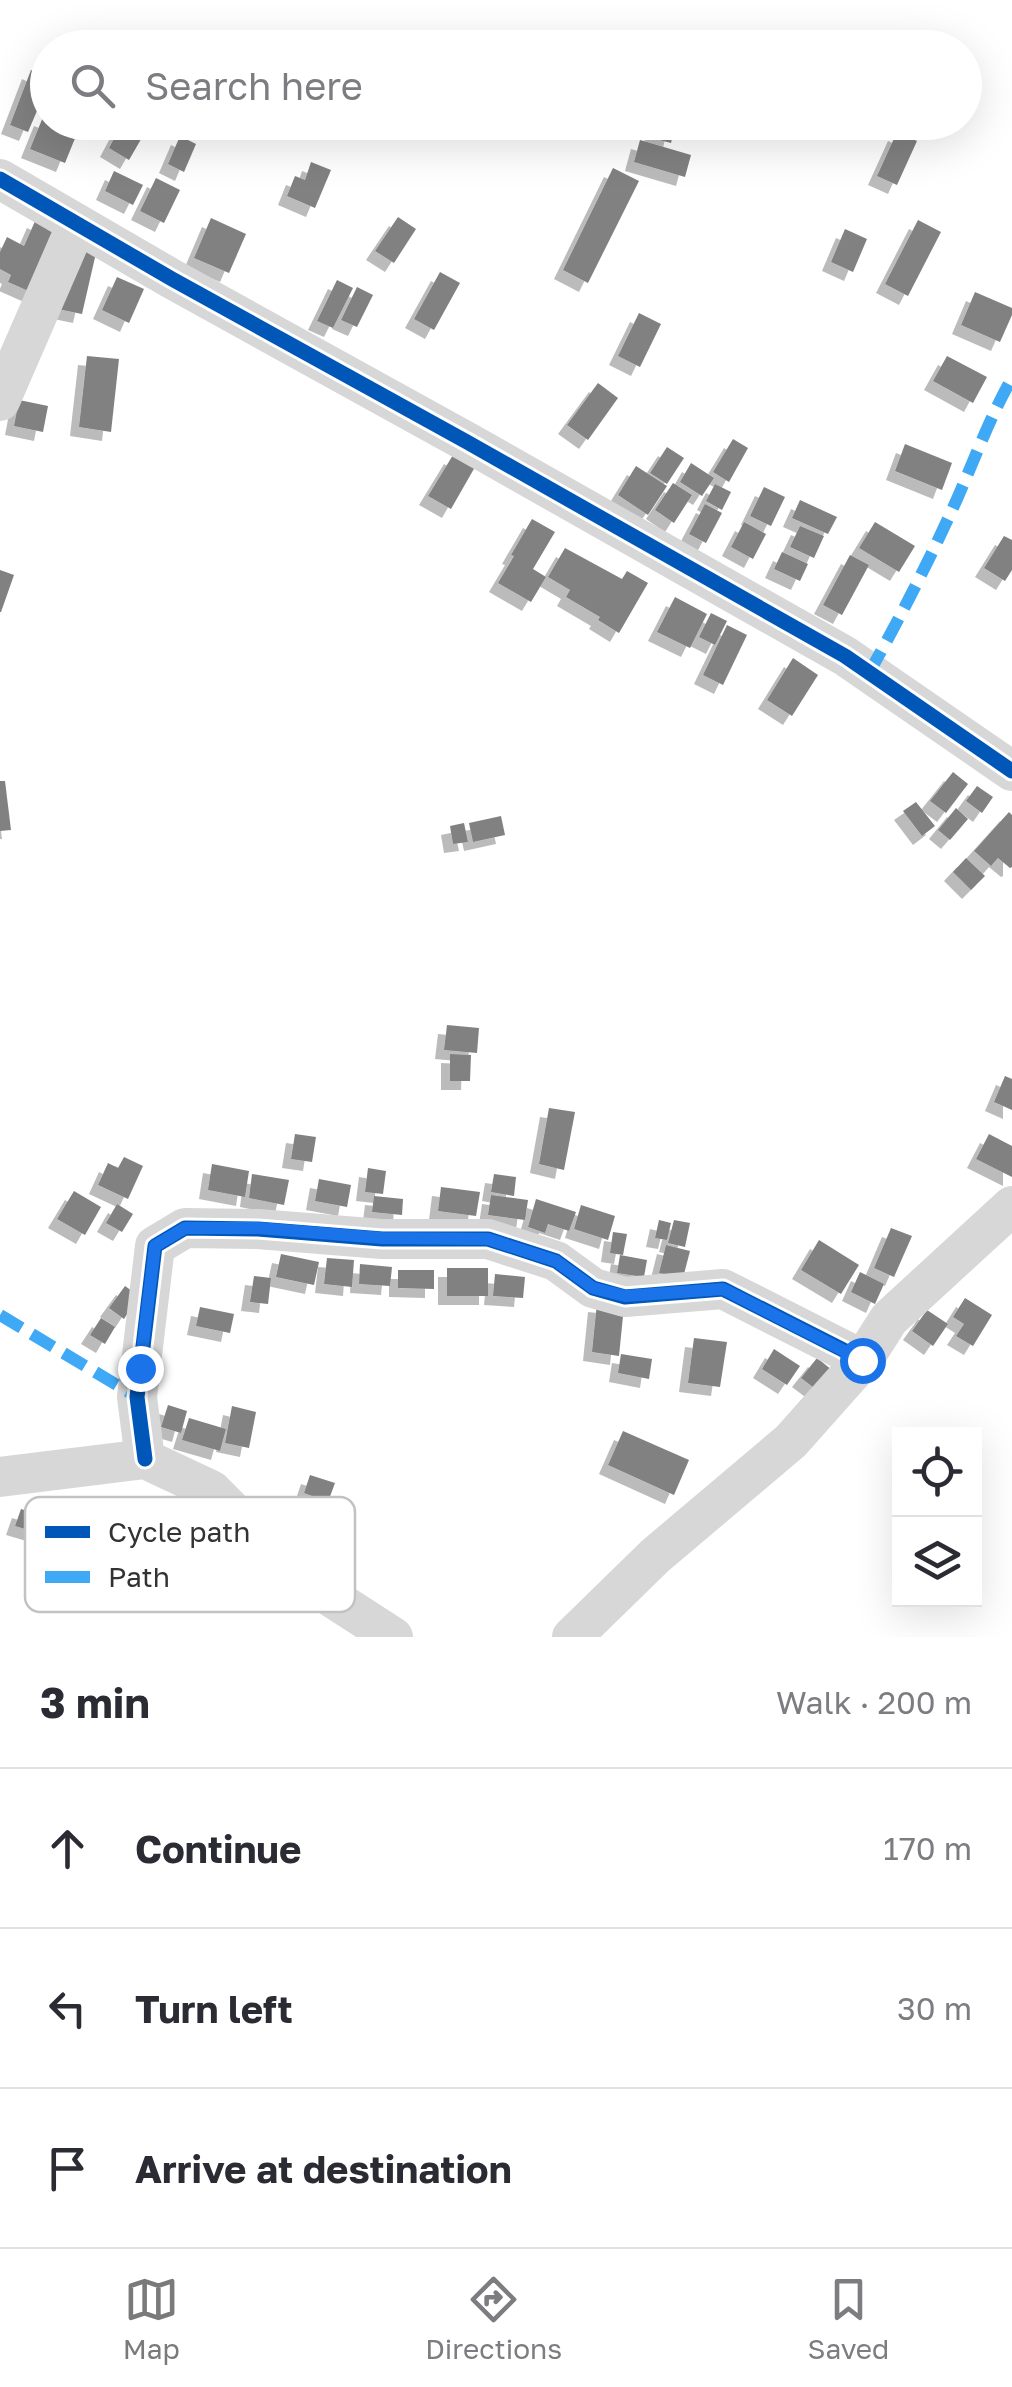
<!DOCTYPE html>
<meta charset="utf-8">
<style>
body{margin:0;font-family:"Golos Text",sans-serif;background:#f7f7f7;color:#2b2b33}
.controls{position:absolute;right:30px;bottom:30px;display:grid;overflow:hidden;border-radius:0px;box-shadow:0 10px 40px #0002}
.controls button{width:90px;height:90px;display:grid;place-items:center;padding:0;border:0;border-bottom:2px solid #e1e1e2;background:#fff;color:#2b2b33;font:50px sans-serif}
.stop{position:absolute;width:30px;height:30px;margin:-22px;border:8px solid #1a73e8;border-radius:50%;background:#fff}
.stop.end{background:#1a73e8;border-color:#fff;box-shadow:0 2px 10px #0008}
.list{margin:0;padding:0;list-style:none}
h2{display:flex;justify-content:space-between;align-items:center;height:130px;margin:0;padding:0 40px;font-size:42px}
h2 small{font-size:32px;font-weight:400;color:#7c7c81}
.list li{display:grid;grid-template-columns:65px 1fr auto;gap:30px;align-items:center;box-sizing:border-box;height:160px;padding:0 40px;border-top:2px solid #e1e1e2}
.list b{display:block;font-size:38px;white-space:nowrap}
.list em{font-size:32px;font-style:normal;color:#7c7c81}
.icon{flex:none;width:55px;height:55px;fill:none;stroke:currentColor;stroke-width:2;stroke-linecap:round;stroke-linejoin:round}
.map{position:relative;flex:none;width:1012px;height:1637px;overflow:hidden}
.search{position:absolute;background:#fff;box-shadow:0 10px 40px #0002;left:30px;right:30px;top:30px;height:110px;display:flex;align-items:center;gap:25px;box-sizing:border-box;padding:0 35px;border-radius:55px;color:#7c7c81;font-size:38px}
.sheet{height:610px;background:#fff}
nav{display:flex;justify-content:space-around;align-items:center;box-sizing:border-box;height:140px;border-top:2px solid #e1e1e2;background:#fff;font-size:28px;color:#7c7c81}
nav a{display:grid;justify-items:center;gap:5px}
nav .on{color:#7a7a7a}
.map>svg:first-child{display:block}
.building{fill:#818181;filter:url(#shadow)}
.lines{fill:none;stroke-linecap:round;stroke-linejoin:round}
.minor{stroke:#d7d7d7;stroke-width:40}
.quiet{stroke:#3fa9f5;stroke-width:12;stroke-dasharray:25 12;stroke-linecap:butt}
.cycleway-casing{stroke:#fff;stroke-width:21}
.cycleway{stroke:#0057b8;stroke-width:15}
.route{stroke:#1a73e8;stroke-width:12}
.key{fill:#fff;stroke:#c2c2c2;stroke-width:2.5}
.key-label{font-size:28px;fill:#333}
</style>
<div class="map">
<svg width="1012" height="1637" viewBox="0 0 1012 1637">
<defs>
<filter id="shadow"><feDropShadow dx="-9" dy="9" stdDeviation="0" flood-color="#0004"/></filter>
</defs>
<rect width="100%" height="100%" fill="#fff"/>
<g class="building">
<path d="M31,70L48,78V85L28,132L10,125Z"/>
<path d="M43,117L48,119V122H57L78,131L65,163L30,149Z"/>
<path d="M123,122H151L129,160L109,148Z"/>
<path d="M656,122H676L671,143L652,138Z"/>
<path d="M897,132L917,141L897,185L877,176Z"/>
<path d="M180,136L196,144L184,172L168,164Z"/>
<path d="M640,140L691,155L685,177L634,162Z"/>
<path d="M311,162L331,170L315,208L287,196L295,176L305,180Z"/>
<path d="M613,168L639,181L588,283L563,270Z"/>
<path d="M114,171L143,185L133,205L105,191Z"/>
<path d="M156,178L180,190L164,223L140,211Z"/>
<path d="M398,217L416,229L394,263L375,251Z"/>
<path d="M211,218L246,234L229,273L194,258Z"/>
<path d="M36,219L61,231L33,293L8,282L11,275L0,269V252L7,237L24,246Z"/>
<path d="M918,220L941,232L908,296L885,284Z"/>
<path d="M845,229L867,239L853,272L831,262Z"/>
<path d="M71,247L96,253L82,314L58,309Z"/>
<path d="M440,272L460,283L434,330L414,319Z"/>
<path d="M117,277L144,289L129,323L102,310Z"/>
<path d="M337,280L353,288L333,328L317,321Z"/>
<path d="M357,287L373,295L357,327L341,320Z"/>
<path d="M975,292L1012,308V315L1000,342L961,325Z"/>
<path d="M639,313L661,324L640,367L618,356Z"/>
<path d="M87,356L119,359L111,432L79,427Z"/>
<path d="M947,356L987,377L973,403L933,381Z"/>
<path d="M598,383L618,398L588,440L567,425Z"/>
<path d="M19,400L48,406L43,432L14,426Z"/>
<path d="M733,439L748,448L729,482L713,472Z"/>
<path d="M905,444L952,463L942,490L895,471Z"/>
<path d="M667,447L684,458L667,484L650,473Z"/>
<path d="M453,455L475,467L451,509L428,496Z"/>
<path d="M691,463L714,478L702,496L680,482Z"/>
<path d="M636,466L667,486L648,515L618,495Z"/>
<path d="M673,483L692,495L674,523L655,510Z"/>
<path d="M715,484L731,492L722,510L706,501Z"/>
<path d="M764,487L785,497L771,526L750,516Z"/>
<path d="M800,500L837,517L828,534L792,518Z"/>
<path d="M705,504L722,513L706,543L689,534Z"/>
<path d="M532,519L555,532L533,569L546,577L531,602L498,583L514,556L511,555Z"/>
<path d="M744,522L766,534L753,559L731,547Z"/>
<path d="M875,522L915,546L899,572L859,548Z"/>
<path d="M800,526L824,536L814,558L790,547Z"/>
<path d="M1004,536L1012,540V570L1005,581L984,568Z"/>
<path d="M565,548L622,579L627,571L648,583L619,633L598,620L600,617L566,597L570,590L548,577Z"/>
<path d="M782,552L808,564L800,581L774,569Z"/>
<path d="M850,555L869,565L842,615L823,605Z"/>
<path d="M0,570L14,575L1,612H0Z"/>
<path d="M675,597L707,614L690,648L657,632Z"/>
<path d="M711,613L727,621L715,645L699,637Z"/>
<path d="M727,625L747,635L723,685L703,675Z"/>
<path d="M793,658L818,675L792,716L767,700Z"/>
<path d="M953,772L968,784L946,813L930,801Z"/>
<path d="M0,781H5L11,830L0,831Z"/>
<path d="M977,786L993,797L982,813L966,801Z"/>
<path d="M916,802L935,826L922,836L903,811Z"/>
<path d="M956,808L968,819L950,840L938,830Z"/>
<path d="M1009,812L1012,815V867L1010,868L998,858L991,866L974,851Z"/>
<path d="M501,816L505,835L473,842L469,823Z"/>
<path d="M464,823L468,842L453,844L450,826Z"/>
<path d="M966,858L985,876L971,890L953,872Z"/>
<path d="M447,1025L479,1028L477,1053L444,1050Z"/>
<path d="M450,1054L471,1055L470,1081H450Z"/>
<path d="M1005,1076L1012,1079V1110L994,1102Z"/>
<path d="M549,1108L575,1112L564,1170L539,1164Z"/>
<path d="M295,1134L316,1137L312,1162L291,1159Z"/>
<path d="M989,1134L1012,1146V1177L976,1159Z"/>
<path d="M124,1157L143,1166L128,1199L98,1185L108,1163L118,1168Z"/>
<path d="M212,1164L249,1171L245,1197L208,1190Z"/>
<path d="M368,1168L386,1171L383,1194L365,1192Z"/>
<path d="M252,1174L289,1180L284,1205L249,1198Z"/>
<path d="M494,1174L516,1177L514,1196L491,1192Z"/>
<path d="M319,1179L351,1185L347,1207L315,1201Z"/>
<path d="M441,1187L480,1192L476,1216L438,1211Z"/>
<path d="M74,1191L101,1207L85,1235L57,1219Z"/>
<path d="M491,1195L528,1200L525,1220L488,1215Z"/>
<path d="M374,1196L403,1199L402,1215L372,1212Z"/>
<path d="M536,1199L576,1212L569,1231L548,1224L545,1233L528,1227Z"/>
<path d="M117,1204L133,1214L122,1232L106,1223Z"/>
<path d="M581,1205L615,1216L608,1240L574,1229Z"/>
<path d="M659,1220L671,1223L667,1240L655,1238Z"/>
<path d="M674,1220L690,1223L685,1247L668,1243Z"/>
<path d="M891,1228L912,1236L894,1277L874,1268Z"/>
<path d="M613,1232L627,1234L623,1255L610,1253Z"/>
<path d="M819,1240L859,1265L841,1294L801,1270Z"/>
<path d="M666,1245L690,1251L683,1278L659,1273Z"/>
<path d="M281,1254L319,1262L314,1285L276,1277Z"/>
<path d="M620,1255L647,1260L644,1277L617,1273Z"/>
<path d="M327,1258L354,1260L352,1287L324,1284Z"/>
<path d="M360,1264L392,1267L390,1286L359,1284Z"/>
<rect x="447" y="1268" width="41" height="28"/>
<path d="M398,1270H434V1289L398,1288Z"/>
<path d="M860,1272L884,1284L875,1304L851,1292Z"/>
<path d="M495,1274L525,1277L523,1298L493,1296Z"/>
<path d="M254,1276L271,1278L268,1304L250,1302Z"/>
<path d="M125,1286L139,1296L124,1319L109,1308Z"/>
<path d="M965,1298L992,1315L973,1346L956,1336L964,1324L953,1317Z"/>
<path d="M597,1303L624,1306L619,1356L592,1352Z"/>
<path d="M200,1307L234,1314L230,1333L196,1326Z"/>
<path d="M927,1310L948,1324L933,1346L912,1331Z"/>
<path d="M101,1318L115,1327L105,1344L90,1335Z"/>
<path d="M694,1338L727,1342L720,1387L688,1383Z"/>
<path d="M774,1349L800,1366L787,1385L762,1369Z"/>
<path d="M621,1354L652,1359L649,1379L618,1373Z"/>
<path d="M817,1358L837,1374L822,1394L801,1378Z"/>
<path d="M168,1405L187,1411L181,1433L161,1427Z"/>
<path d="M232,1406L256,1412L249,1448L225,1443Z"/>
<path d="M189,1418L226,1429L220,1451L182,1440Z"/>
<path d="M623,1431L689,1460L674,1495L608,1465Z"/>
<path d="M310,1475L335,1483L328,1502L304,1493Z"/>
<path d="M21,1509L47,1517L42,1534L15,1526Z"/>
</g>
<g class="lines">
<g class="minor">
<path d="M0,179L172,279L467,442L845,656L1012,771"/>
<path d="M0,401L77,224"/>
<path d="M145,1459L137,1397L155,1246L185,1228L258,1229L382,1239H488L556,1261L593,1288L625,1297L723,1289L863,1360"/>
<path d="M0,1477L145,1459L211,1490L294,1573L393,1637"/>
<path d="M572,1637L655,1556L791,1441L863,1360L889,1319L1012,1206"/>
</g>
<g class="quiet">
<path d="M869,673C901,616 930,559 957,499C975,458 990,417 1012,378"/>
<path d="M0,1315L137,1397"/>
</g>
<defs>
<g id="cycleway">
<path d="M0,179L172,279L467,442L845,656L1012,771"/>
<path d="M145,1459L137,1397L155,1246L185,1228L258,1229L382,1239H488L556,1261L593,1288L625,1297L723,1289L863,1360"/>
</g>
</defs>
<use href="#cycleway" class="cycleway-casing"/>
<use href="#cycleway" class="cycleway"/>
</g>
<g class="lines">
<path class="route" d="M140,1368L155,1246L185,1228H258L382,1238L488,1239L556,1261L593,1288L625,1296L723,1289L862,1360"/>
</g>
<rect x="25" y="1497" width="330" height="115" rx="15" class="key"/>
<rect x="45" y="1526" width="45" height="12" fill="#0057b8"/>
<rect x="45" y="1571" width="45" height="12" fill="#3fa9f5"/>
<g class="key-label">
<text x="108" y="1542">Cycle path</text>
<text x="108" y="1587">Path</text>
</g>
</svg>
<div class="controls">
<button><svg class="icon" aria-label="locate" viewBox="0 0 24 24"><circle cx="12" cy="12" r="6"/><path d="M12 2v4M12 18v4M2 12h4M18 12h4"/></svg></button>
<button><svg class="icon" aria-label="layers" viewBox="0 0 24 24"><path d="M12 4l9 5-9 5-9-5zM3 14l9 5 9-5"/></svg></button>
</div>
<div class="stop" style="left:862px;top:1360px"></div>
<div class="stop end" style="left:140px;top:1368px"></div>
<div class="search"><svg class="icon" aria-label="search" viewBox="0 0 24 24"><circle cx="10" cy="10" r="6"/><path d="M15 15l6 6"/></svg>Search here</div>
</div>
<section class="sheet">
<h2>3 min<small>Walk · 200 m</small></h2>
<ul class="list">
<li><svg class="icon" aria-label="ahead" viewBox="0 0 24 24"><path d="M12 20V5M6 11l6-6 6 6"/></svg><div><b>Continue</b></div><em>170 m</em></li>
<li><svg class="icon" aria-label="left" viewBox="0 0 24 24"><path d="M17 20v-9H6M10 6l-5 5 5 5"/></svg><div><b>Turn left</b></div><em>30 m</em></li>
<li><svg class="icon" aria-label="arrive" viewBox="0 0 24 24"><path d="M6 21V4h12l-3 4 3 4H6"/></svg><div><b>Arrive at destination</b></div></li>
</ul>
</section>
<nav>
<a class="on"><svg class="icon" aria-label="map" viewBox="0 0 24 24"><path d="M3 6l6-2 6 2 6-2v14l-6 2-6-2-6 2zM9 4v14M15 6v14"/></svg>Map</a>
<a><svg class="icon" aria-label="directions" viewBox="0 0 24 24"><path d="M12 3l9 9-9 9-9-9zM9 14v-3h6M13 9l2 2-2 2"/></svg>Directions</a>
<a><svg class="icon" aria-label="saved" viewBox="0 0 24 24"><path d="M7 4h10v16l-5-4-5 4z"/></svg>Saved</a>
</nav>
